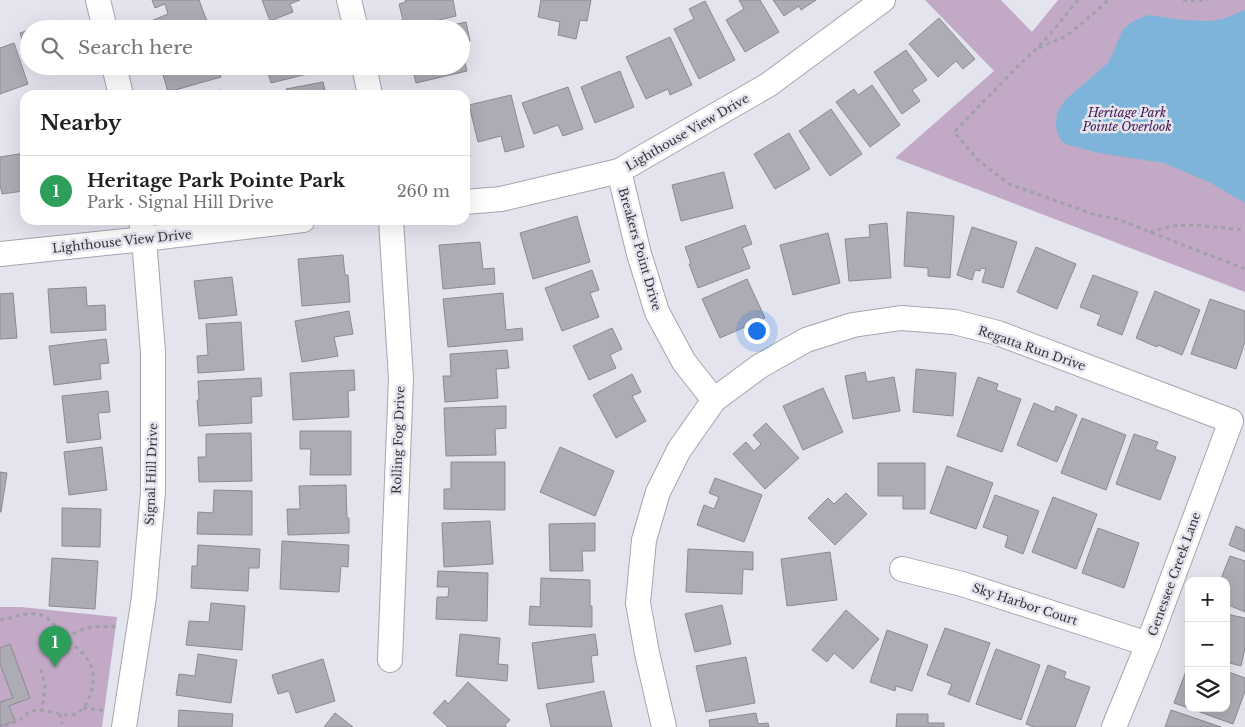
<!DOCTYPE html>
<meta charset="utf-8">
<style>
body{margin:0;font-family:"Libre Baskerville",serif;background:#f6f6f6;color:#202124}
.controls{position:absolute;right:15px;bottom:15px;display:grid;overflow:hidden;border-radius:10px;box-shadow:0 5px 20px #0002}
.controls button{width:45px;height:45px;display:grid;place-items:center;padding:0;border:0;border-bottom:1px solid #e0e0e0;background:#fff;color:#202124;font:25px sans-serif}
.you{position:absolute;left:756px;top:330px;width:18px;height:18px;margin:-12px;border:4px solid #fff;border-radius:50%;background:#1a73e8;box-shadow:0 0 0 8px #1a73e833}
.badge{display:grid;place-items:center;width:32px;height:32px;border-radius:50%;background:#0b8043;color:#fff;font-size:16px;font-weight:700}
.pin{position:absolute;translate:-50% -41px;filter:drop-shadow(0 1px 2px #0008)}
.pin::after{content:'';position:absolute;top:26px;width:18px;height:15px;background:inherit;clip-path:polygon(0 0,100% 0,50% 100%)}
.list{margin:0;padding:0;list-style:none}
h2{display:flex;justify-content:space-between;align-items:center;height:65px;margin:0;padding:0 20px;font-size:21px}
h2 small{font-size:16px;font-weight:400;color:#757577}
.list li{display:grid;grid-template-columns:32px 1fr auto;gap:15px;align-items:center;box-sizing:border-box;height:70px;padding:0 20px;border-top:1px solid #e0e0e0}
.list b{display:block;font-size:19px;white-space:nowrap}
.list p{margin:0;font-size:16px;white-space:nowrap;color:#757577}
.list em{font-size:16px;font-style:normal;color:#757577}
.icon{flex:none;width:28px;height:28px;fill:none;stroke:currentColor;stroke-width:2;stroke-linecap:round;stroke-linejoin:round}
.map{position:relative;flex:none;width:1245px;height:727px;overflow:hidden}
.search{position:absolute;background:#fff;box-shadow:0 5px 20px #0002;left:20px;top:20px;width:450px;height:55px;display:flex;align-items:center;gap:12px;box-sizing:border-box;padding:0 18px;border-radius:28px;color:#757577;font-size:19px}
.panel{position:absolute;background:#fff;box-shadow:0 5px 20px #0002;left:20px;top:90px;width:450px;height:135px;border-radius:15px}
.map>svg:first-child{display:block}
.green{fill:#c2aac7}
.water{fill:#7eb4d9}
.building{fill:#adabb3;stroke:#8c8991}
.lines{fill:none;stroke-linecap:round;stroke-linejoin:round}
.minor-casing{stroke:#a4a5ae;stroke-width:26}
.path{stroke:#a0a1a8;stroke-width:3;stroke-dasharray:4 4;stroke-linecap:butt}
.minor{stroke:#fff;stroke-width:24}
.labels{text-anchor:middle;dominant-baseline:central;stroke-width:5;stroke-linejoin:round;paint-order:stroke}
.park-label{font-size:12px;font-style:italic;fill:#42134b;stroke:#e3e4ee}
.street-label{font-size:12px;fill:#333337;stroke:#e3e4ee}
</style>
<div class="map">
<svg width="1245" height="727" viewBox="0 0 1245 727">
<rect width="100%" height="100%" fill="#e3e4ee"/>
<g class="green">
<path d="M925,0H1001L1032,32L1058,0H1245V292L895,158L994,71Z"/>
<path d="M0,607H21L117,617L102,727H0Z"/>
</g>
<path class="water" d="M1245,10V203L1209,182L1164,163L1099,153L1065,144L1061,140L1057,133L1056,123L1057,113L1065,100L1109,62L1123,29L1135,20L1149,15L1183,20L1209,21L1223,19Z"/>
<g class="building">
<path d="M152,0H199L208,24L194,29H154L151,21L168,14L165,4L155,8Z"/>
<path d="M262,0H300L290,4L293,12L270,21Z"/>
<path d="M405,0H453L456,16L405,28L399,4L406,2Z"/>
<path d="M541,0H591L587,21L580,20L576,39L558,35L560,22L538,17Z"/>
<path d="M739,0H760L779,32L745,52L726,20L744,9Z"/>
<path d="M773,0H816L801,10L799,6L784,16Z"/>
<path d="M705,1L735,60L699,79L674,29L694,19L689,9Z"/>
<path d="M939,18L975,59L963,69L956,61L938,77L909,44Z"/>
<path d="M62,20L65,29H33Z"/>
<path d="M311,22L313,29H285Z"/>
<path d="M466,22L470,41L461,43V29H436Z"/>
<path d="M29,30V59L20,33Z"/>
<path d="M670,37L692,85L670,95L668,89L646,99L626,57Z"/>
<path d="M14,43L28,84L0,94V48Z"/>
<path d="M461,46L467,71L416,83L412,66H461Z"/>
<path d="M906,50L927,80L912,90L920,101L902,114L874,72Z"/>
<path d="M178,66H218L221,77L168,92L162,71Z"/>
<path d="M266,66H313L315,72L271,83Z"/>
<path d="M620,71L634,107L595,123L581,87Z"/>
<path d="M323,82L326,95H288L286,89Z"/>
<path d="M872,85L900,125L870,147L836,102L854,89L858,95Z"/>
<path d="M568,87L583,129L563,136L558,125L534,134L522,103Z"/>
<path d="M221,90L222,95H202Z"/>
<path d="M511,95L524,147L505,152L501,136L478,142L469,105Z"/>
<path d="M831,109L862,154L830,176L799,131Z"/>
<path d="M465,131L470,157L465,159Z"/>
<path d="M789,133L810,169L775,189L754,154Z"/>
<path d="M25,153V203L23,191L2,194L0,184V157Z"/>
<path d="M724,172L733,208L681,221L672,185Z"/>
<path d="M907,212L954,216L950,278L928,276V268L904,266Z"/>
<path d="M577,216L590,262L533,279L520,233Z"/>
<path d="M887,223L891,278L849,281L845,239L870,237L869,225Z"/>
<path d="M745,225L752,244L742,248L750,268L698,288L689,264H691L685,247Z"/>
<path d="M972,227L1017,242L1003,288L982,282L986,269L981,268L980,271L975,270L972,280L957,275Z"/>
<path d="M828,233L840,283L793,295L780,245Z"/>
<path d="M480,242L483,269L494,268L495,284L443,289L439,245Z"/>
<path d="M1036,247L1076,264L1057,309L1017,292Z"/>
<path d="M343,255L345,275H348L350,302L302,306L298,259Z"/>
<path d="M592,270L599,290L590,293L599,317L562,331L545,288Z"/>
<path d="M1093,275L1138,292L1122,335L1097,325L1101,315L1080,307Z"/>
<path d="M232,277L237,315L199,319L194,281Z"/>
<path d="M747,279L765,318L720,338L702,299Z"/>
<path d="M86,287L87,306L105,305L106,330L51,333L48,289Z"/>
<path d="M1155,291L1200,310L1182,355L1158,345L1157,347L1136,338Z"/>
<path d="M13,293L17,338L0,339V294Z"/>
<path d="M503,293L506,330L522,328L523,340L448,347L443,299Z"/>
<path d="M1210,299L1245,311V342L1236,369L1191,354Z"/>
<path d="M349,311L353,334L334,337L338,356L302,362L295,321Z"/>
<path d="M241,322L244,370L198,373L197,356L208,355L206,324Z"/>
<path d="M612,328L622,349L610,355L616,368L589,380L573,346Z"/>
<path d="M106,339L109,363L100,364L101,379L54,385L49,346Z"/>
<path d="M507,350L509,368L496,369L498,398L445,402L443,376H451L450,354Z"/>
<path d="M916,369L956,373L953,416L913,412Z"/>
<path d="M354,370L355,390L348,391L349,417L293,420L290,373Z"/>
<path d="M865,372L867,382L894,377L900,411L853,419L845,376Z"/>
<path d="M632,374L641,392L632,396L646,421L616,438L593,395Z"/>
<path d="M978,377L998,384L996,390L1021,399L1002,452L957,436Z"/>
<path d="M261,378L262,396L251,397L252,423L199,426L197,400H199L198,381Z"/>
<path d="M823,388L843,432L803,450L783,406Z"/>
<path d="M108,391L110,412L98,413L101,439L67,443L62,396Z"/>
<path d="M1034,403L1054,412L1056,406L1077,415L1057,462L1017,445Z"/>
<path d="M506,406V428L495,429L496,455L446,456L444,408Z"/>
<path d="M1082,418L1126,435L1106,490L1061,473Z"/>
<path d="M766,423L799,458L765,489L733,454L746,442L754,451L761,444L753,435Z"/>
<path d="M300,431H351V475H310L311,449H300Z"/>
<path d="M251,433L252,481L199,482L198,457H206V434Z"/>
<path d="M1134,434L1158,442L1155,449L1176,457L1160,500L1116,484Z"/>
<path d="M102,447L107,490L69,495L64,452Z"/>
<path d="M560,447L614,471L595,516L540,492Z"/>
<path d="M451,462H505V510L444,509V489H451Z"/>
<path d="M878,463H925V509H903V496H878Z"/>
<path d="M947,466L993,483L976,529L930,513Z"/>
<path d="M0,472L7,473L1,512H0Z"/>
<path d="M715,478L762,495L744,542L697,525L704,505L714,509L719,497L709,493Z"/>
<path d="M346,485L347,518H349V533L288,535L287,509H300L299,486Z"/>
<path d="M214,490L252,491V535L197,534L198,512L213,513Z"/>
<path d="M846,493L867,514L835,545L808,518L828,498L834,504Z"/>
<path d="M995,495L1039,511L1023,554L1005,547L1008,536L983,527Z"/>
<path d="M1053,497L1097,514L1076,569L1032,552Z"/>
<path d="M62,508L101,509L100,547L62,546Z"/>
<path d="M490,521L493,564L444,567L442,523Z"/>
<path d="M595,523V551H582L583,571H550L549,524Z"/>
<path d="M1236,526L1245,530V552L1229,545Z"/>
<path d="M1098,528L1139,543L1124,588L1082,573Z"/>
<path d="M282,541L349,545L348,567L341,566L339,592L280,589Z"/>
<path d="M198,545L260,549L259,568H249L248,591L191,588L192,566H197Z"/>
<path d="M688,549L753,552V570L743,569L742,594L686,592Z"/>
<path d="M830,552L837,600L787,606L781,559Z"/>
<path d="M1230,556L1245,561V612L1226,604V581H1220Z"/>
<path d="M52,558L98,561L95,609L49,606Z"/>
<path d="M438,571L488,573L487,621L436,619L437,597H448L449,587H437Z"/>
<path d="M541,578L590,580V606H592V627L529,625L530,606L540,607Z"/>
<path d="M211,603L245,606L242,650L186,645L189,621L209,622Z"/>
<path d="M722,605L731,644L695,652L685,614Z"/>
<path d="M846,610L879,639L853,669L834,653L827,662L812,650Z"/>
<path d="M1226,614L1245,618V648L1241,666L1226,662Z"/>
<path d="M945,628L990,643L969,702L948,694L952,684L927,675Z"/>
<path d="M887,630L928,645L912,691L896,686L895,691L870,682Z"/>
<path d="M460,634L500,638L498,664L508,665L507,681L456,676Z"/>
<path d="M595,634L598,655L591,656L594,682L538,689L532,643Z"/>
<path d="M10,644L30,698L9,706L15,721L0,726V702L13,698L0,664V648Z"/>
<path d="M996,649L1040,665L1021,720L976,704Z"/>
<path d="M198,654L237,660L231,703L176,695L179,674L195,676Z"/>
<path d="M746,657L755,703L706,712L696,666Z"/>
<path d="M323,659L335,701L296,713L289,691L278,694L272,675Z"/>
<path d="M1189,663V708L1174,703Z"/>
<path d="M1048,665L1066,672L1064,678L1090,687L1075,727H1034L1026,724Z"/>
<path d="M1226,671L1245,678V691L1233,724L1189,708H1226Z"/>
<path d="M468,682L510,720L505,725L507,727H448L433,713L445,700L448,704Z"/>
<path d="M604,691L612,727H551L546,704Z"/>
<path d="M179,710L233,714L232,727H178Z"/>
<path d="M1171,710L1221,727H1165Z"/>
<path d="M335,713L353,727H324Z"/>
<path d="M756,713L758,724L768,723L769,727H710L709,720Z"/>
<path d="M897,714H928V723H944V727H896Z"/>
</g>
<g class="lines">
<defs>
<g id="minor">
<path d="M98,0L105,29"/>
<path d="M349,0L356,29"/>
<path d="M114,66L121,95"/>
<path d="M364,66L370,95"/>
<path d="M619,171L639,254L657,312L684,362L714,400"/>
<path d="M465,202L501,199L619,171L768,85L883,0"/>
<path d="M0,254L144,239L303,220"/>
<path d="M902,569L962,584L1148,644"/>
<path d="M390,660L401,378L391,220"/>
<path d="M124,727L144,597L153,492V352L144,239L141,220"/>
<path d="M664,727L647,653L638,603L644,540L658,492L679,450L714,400L760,366L806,340L853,325L901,318L954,322L998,333L1231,421L1148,644L1114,727"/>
</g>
</defs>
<use href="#minor" class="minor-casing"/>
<g class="path">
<path d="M1078,0C1061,21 1045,42 1024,60L954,132L978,160L1009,184L1093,214L1117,219L1245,269"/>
<path d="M1183,0L1190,1L1208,0"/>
<path d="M1039,48L1066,36L1093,14L1108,0"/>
<path d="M1150,232L1172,226L1195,225L1245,230"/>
<path d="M0,620C15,618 30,609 45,617C54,622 59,631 66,638C73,646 83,651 88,660C97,672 93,696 84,707C81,710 79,713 75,714C66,717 54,712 45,711C40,710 35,710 30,711L20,720L3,727"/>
<path d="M66,638C86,625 95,626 118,627"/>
<path d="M41,669L45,686L42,710"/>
<path d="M83,708L106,711"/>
<path d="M60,714L62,724"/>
</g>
<use href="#minor" class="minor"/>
</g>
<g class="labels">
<g class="park-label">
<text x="1127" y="112">Heritage Park<tspan x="1127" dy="14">Pointe Overlook</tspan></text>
</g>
<g class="street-label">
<text transform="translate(687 132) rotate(-30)">Lighthouse View Drive</text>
<text transform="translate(122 241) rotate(-6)">Lighthouse View Drive</text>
<text transform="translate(640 249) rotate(74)">Breakers Point Drive</text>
<text transform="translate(1032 348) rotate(19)">Regatta Run Drive</text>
<text transform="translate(398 440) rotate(-88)">Rolling Fog Drive</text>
<text transform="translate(151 474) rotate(-88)">Signal Hill Drive</text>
<text transform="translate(1174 574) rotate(-70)">Genessee Creek Lane</text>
<text transform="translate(1025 604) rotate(18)">Sky Harbor Court</text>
</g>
</g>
</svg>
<div class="controls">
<button>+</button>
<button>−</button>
<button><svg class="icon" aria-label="layers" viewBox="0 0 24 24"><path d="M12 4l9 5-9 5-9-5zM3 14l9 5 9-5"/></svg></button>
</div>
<div class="you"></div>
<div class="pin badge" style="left:55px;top:667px;background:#2e9e5b">1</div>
<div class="search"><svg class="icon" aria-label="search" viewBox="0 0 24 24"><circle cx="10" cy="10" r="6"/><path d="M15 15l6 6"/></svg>Search here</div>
<section class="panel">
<h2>Nearby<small></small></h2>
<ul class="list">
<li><span class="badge" style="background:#2e9e5b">1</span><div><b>Heritage Park Pointe Park</b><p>Park · Signal Hill Drive</p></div><em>260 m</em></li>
</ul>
</section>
</div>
